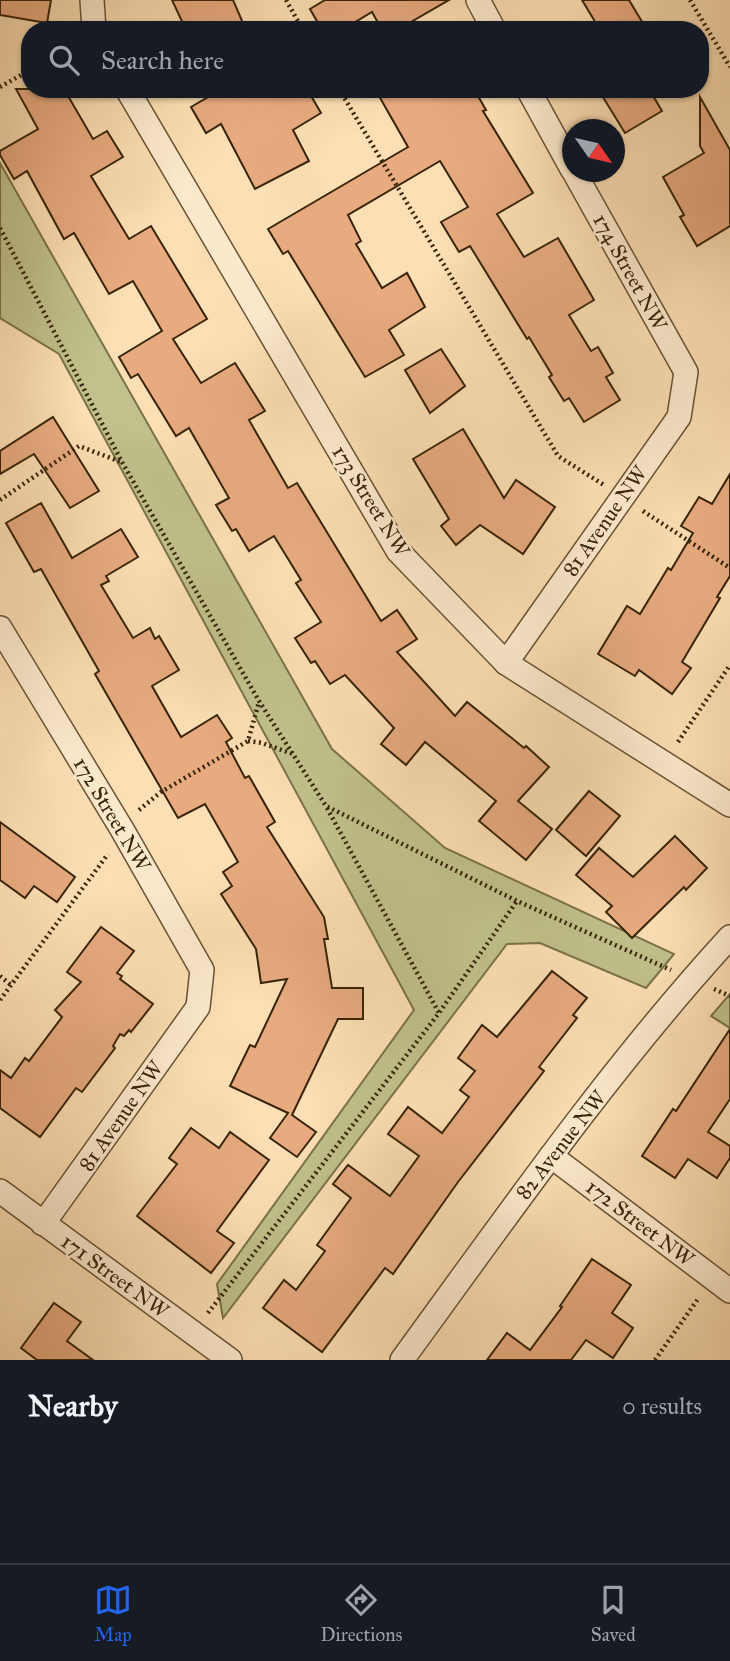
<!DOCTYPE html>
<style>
body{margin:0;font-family:"IM FELL Great Primer",serif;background:#242831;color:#f1f3f6}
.compass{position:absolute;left:562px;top:119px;width:63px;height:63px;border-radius:50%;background:#171b24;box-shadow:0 2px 5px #0004;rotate:124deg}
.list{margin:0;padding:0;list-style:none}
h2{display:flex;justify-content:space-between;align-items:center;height:91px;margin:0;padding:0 28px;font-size:30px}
h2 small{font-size:23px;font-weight:400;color:#9ea1a6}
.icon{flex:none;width:38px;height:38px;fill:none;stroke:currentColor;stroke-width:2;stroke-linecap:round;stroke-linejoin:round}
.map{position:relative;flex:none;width:730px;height:1360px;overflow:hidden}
.search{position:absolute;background:#171b24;box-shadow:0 2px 5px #0004;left:21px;right:21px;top:21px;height:77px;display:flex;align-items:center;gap:18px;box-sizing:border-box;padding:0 24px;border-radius:28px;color:#9ea1a6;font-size:26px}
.sheet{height:203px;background:#171b24}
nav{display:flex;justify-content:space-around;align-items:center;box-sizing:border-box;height:98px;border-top:2px solid #363941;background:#171b24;font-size:19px;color:#9ea1a6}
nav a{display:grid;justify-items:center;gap:4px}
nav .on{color:#2563eb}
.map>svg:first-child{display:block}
.green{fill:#c0c18c;stroke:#7c724a;stroke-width:2}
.building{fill:#e8ab80;stroke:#372408;stroke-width:2}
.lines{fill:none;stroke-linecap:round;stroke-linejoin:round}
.street-casing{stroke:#685333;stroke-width:26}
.path{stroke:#372408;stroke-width:4.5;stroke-dasharray:2 3.5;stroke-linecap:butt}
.street{stroke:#fdeace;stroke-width:23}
.labels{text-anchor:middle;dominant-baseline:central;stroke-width:5;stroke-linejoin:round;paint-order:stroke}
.street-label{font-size:21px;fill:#372408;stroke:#fdeace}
</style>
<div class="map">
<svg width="730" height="1360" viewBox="0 0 730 1360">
<rect width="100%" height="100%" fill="#fcdfb4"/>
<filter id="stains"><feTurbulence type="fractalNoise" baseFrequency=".00286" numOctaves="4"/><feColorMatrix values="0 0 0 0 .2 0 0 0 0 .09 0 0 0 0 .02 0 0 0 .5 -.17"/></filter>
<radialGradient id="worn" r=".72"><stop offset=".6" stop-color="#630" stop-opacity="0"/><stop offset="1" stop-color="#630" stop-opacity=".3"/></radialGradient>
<g class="green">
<path d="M0,163L332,749L445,848L674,954L646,988L540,943L507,944L223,1318L217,1284L414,1010L59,354L0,318Z"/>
<path d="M730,994V1028L711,1016Z"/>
</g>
<g class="building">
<path d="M0,0H51L47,23L0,15Z"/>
<path d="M172,0H233L246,30H186Z"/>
<path d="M325,0H449L397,30H382L372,12L342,30H322L310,9Z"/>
<path d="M582,0H629L647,30H600Z"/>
<path d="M16,89H64L93,139L107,131L123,157L91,176L129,239L151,226L207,319L173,339L201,383L235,363L265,411L249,420L288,488L297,483L381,621L397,610L417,639L397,652L455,716L467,702L524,748L526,746L549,767L518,801L552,829L526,860L479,821L496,801L425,742L406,765L381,744L394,728L345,675L330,684L315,661L311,663L295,638L321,622L296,583L301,580L274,536L249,551L236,529L232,531L216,505L229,498L189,428L176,436L138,374L131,378L119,357L162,331L133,281L109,294L74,233L64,239L27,171L14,179L0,155V151L38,129Z"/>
<path d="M222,89H307L321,113L293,130L309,161L255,189L221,124L206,133L191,107Z"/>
<path d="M375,89H474L486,110L483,111L533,193L497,214L524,257L558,238L594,300L569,315L591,351L598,347L613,373L606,377L620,400L584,422L569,398L564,401L549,377L552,375L529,337L527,339L470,246L459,252L441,222L468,207L440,161L348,215L361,241L356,244L382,288L407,273L425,307L389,330L404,355L365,377L288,251L283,254L268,229L408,147Z"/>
<path d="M598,89H649L662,111L625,133Z"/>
<path d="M700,97L730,150V226L697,246L680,217L684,215L663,177L704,153L700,146Z"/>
<path d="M441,349L465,386L430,413L405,370Z"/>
<path d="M53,417L99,491L70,508L34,454L0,474V451Z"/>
<path d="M463,429L504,498L516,480L555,507L523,554L480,525L456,545L441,526L449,519L413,459Z"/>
<path d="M730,474V576L717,597L720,598L682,662L691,668L672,694L639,670L635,676L598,654L627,606L640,614L668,568L671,570L693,533L681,526L699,497L712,504Z"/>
<path d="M41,503L72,558L121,529L138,557L106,576L109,581L101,585L133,638L150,628L155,639L159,636L179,670L152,686L181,737L217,715L232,738L226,742L245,778L249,776L275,822L267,827L324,917L328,939H324L332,988H363V1019H338L292,1115L316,1132L297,1157L270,1138L288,1113L230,1086L250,1045L255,1047L287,979L261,983L256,949L221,894L232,886L223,872L238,862L205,804L178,818L95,674L99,671L41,569L34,572L6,523Z"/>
<path d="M589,791L620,816L586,856L556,830Z"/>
<path d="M0,822L75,877L57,902L34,886L25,898L0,880Z"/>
<path d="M675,836L707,868L686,890L684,887L632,938L606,912L612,906L576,875L599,848L633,877Z"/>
<path d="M101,927L134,951L117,973L122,976L120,979L153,1004L131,1032L129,1030L124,1036L120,1034L113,1046L115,1048L82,1092L76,1088L40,1137L0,1108V1070L11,1078L25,1058L29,1061L62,1017L55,1010L81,982L67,972Z"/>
<path d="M552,971L587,998L573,1015L577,1018L539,1067L544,1071L458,1182L393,1274L385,1268L322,1352L263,1308L284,1280L296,1290L325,1251L317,1245L351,1198L333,1184L348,1165L390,1196L419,1156L388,1134L408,1107L442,1133L469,1097L460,1090L475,1071L458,1058L482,1025L497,1037Z"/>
<path d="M730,1029V1099L708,1132L730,1146V1158L717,1178L688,1159L675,1178L642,1156L673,1109L676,1111Z"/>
<path d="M191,1128L219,1148L230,1132L269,1160L217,1231L234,1243L211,1273L137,1216L177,1164L169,1158Z"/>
<path d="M592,1259L631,1285L612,1313L633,1328L613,1358L586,1340L571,1360H487L507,1333L530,1350L562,1307L560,1306Z"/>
<path d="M54,1303L81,1322L67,1341L93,1360H37L21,1348Z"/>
</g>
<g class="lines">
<defs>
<g id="street">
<path d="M92,0L94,30"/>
<path d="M478,0L494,30"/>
<path d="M127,89L398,551L506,663L730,805"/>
<path d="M528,89L572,169"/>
<path d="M0,628L123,831L202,970L198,1007L43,1224"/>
<path d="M506,663L679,417L686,372L574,172"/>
<path d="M551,1156L730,1291"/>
<path d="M0,1191L230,1360"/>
<path d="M402,1360C507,1216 610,1068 730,937"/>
</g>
</defs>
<use href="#street" class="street-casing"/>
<g class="path">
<path d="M286,0L303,30"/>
<path d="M690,0L730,67"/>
<path d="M0,87L30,70"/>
<path d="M339,89L558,456L604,485"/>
<path d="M0,228L122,462L259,701L326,806L517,901L671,970"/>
<path d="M0,500L79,446L121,462"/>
<path d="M643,511L730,568"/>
<path d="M248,741L262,743L293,754"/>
<path d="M678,742L730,665"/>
<path d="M327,808L439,1013"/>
<path d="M139,810L161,792L248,741L259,702"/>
<path d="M0,976L11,985"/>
<path d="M714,989L730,996"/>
<path d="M0,1000L108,854"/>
<path d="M208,1313L439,1013L517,901"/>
<path d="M655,1360L698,1299"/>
</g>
<use href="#street" class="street"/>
</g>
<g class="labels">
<g class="street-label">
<text transform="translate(630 272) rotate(61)">174 Street NW</text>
<text transform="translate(371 501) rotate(58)">173 Street NW</text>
<text transform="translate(605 521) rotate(-55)">81 Avenue NW</text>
<text transform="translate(112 814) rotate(59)">172 Street NW</text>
<text transform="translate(121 1116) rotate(-55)">81 Avenue NW</text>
<text transform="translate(561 1145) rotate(-52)">82 Avenue NW</text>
<text transform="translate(640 1223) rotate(37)">172 Street NW</text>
<text transform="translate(115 1276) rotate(36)">171 Street NW</text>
</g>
</g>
<rect width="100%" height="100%" filter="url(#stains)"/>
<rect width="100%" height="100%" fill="url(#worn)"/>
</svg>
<svg class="compass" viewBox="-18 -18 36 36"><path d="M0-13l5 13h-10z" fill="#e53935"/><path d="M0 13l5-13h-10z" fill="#9ea1a6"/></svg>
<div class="search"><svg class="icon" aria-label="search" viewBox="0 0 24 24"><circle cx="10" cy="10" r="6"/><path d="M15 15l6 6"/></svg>Search here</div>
</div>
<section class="sheet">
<h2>Nearby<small>0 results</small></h2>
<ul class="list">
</ul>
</section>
<nav>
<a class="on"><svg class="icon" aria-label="map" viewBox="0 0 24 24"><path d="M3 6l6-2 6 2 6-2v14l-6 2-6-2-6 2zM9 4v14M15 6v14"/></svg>Map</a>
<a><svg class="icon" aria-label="directions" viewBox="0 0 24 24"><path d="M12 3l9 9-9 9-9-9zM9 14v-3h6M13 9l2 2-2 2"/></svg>Directions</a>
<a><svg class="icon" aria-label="saved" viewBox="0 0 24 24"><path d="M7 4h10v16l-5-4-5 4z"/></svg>Saved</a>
</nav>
